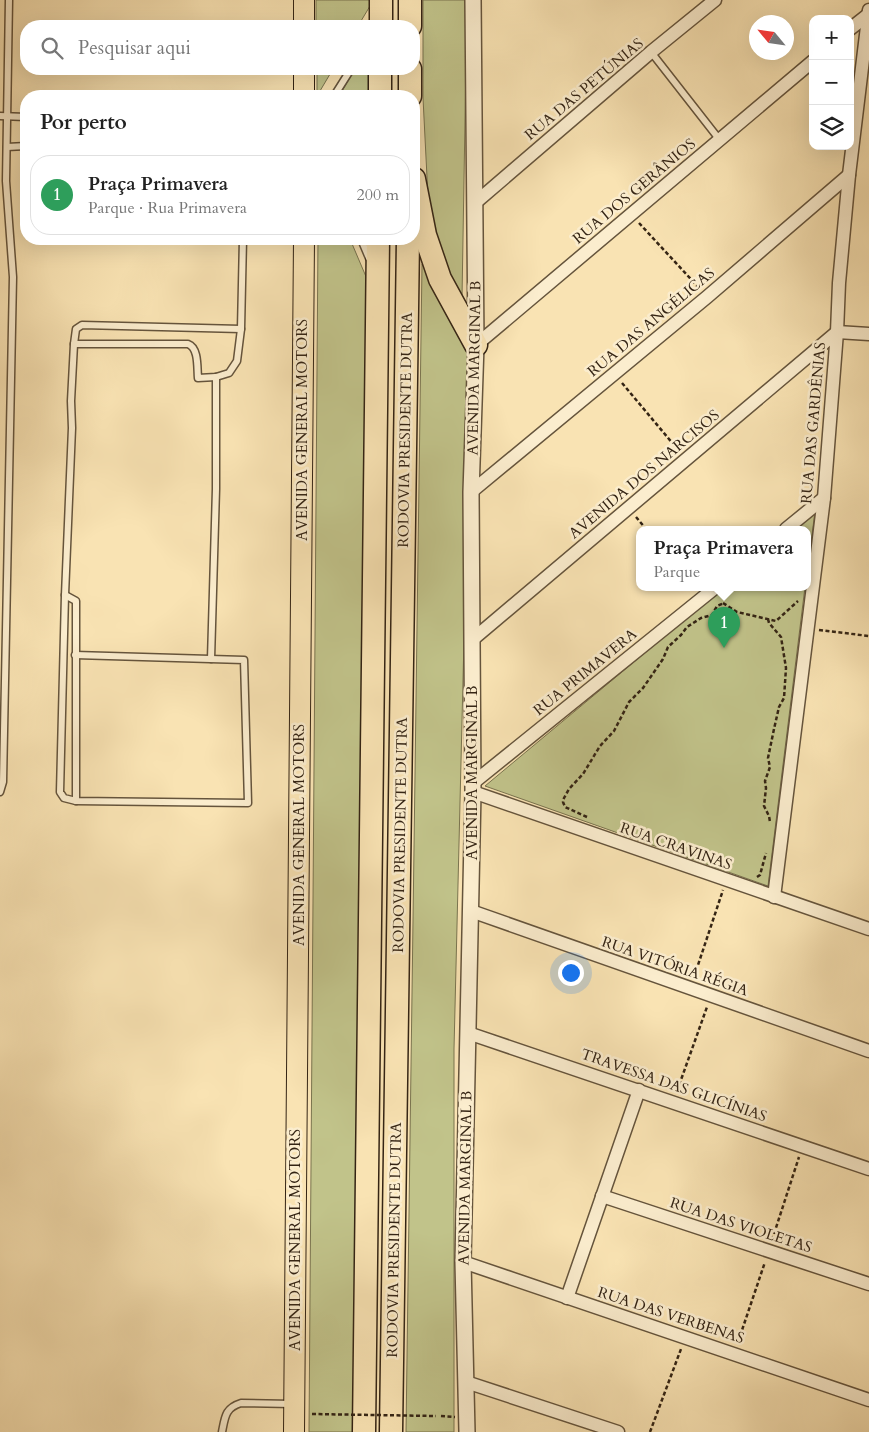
<!DOCTYPE html>
<html lang="pt">
<meta charset="utf-8">
<style>
body{margin:0;font-family:Cardo,serif;background:#f6f6f6;color:#222}
.controls{position:absolute;right:15px;top:15px;display:grid;overflow:hidden;border-radius:10px;box-shadow:0 5px 20px #0002}
.controls button{width:45px;height:45px;display:grid;place-items:center;padding:0;border:0;border-bottom:1px solid #e0e0e0;background:#fff;color:#222;font:25px sans-serif}
.compass{position:absolute;left:749px;top:15px;width:45px;height:45px;border-radius:50%;background:#fff;box-shadow:0 5px 20px #0002;rotate:299deg}
.you{position:absolute;left:570px;top:972px;width:18px;height:18px;margin:-12px;border:4px solid #fff;border-radius:50%;background:#1a73e8;box-shadow:0 0 0 8px #1a73e833}
.badge{display:grid;place-items:center;width:32px;height:32px;border-radius:50%;background:#0b8043;color:#fff;font-size:16px;font-weight:700}
.pin{position:absolute;translate:-50% -41px;filter:drop-shadow(0 1px 2px #0008)}
.pin::after{content:'';position:absolute;top:26px;width:18px;height:15px;background:inherit;clip-path:polygon(0 0,100% 0,50% 100%)}
.popup{position:absolute;left:636px;top:526px;width:175px;height:65px;box-sizing:border-box;display:grid;place-content:center;border-radius:10px;background:#fff;filter:drop-shadow(0 1px 4px #0005);font-size:16px;white-space:nowrap;color:#767676}
.popup b{font-size:19px;color:#222}
.popup::after{content:'';position:absolute;left:50%;top:100%;margin-left:-10px;border:10px solid transparent;border-top-color:#fff}
.list{margin:0;padding:0;list-style:none}
h2{display:flex;justify-content:space-between;align-items:center;height:65px;margin:0;padding:0 20px;font-size:21px}
h2 small{font-size:16px;font-weight:400;color:#767676}
.list li{display:grid;grid-template-columns:32px 1fr auto;gap:15px;align-items:center;box-sizing:border-box;height:80px;margin:0 10px 10px;padding:0 10px;border:1px solid #e0e0e0;border-radius:20px}
.list b{display:block;font-size:19px;white-space:nowrap}
.list p{margin:0;font-size:16px;white-space:nowrap;color:#767676}
.list em{font-size:16px;font-style:normal;color:#767676}
.icon{flex:none;width:28px;height:28px;fill:none;stroke:currentColor;stroke-width:2;stroke-linecap:round;stroke-linejoin:round}
.map{position:relative;flex:none;width:869px;height:1432px;overflow:hidden}
.search{position:absolute;background:#fff;box-shadow:0 5px 20px #0002;left:20px;top:20px;width:400px;height:55px;display:flex;align-items:center;gap:12px;box-sizing:border-box;padding:0 18px;border-radius:20px;color:#767676;font-size:19px}
.panel{position:absolute;background:#fff;box-shadow:0 5px 20px #0002;left:20px;top:90px;width:400px;height:155px;border-radius:20px}
.map>svg:first-child{display:block}
.green{fill:#c1c38a;stroke:#7a744f}
.lines{fill:none;stroke-linecap:round;stroke-linejoin:round}
.service-casing{stroke:#65543c;stroke-width:9}
.minor-casing{stroke:#65543c;stroke-width:15}
.tertiary-casing{stroke:#65543c;stroke-width:18}
.primary-casing{stroke:#342414;stroke-width:22}
.motorway-casing{stroke:#342414;stroke-width:25}
.path{stroke:#342414;stroke-width:2.5;stroke-dasharray:4 2.5;stroke-linecap:butt}
.service{stroke:#fbedce;stroke-width:6}
.minor{stroke:#fbedce;stroke-width:12}
.tertiary{stroke:#fbedce;stroke-width:15}
.primary{stroke:#f9e3b3;stroke-width:20}
.motorway{stroke:#f9e3b3;stroke-width:22}
.path-bridge{stroke:#342414;stroke-width:2.5;stroke-dasharray:4 2.5;stroke-linecap:butt}
.labels{text-anchor:middle;dominant-baseline:central;stroke-width:5;stroke-linejoin:round;paint-order:stroke}
.street-label{font-size:15px;fill:#342414;stroke:#fbedce}
</style>
<div class="map">
<svg width="869" height="1432" viewBox="0 0 869 1432">
<rect width="100%" height="100%" fill="#f9e3b3"/>
<filter id="stains"><feTurbulence type="fractalNoise" baseFrequency=".004" numOctaves="4"/><feColorMatrix values="0 0 0 0 .2 0 0 0 0 .09 0 0 0 0 .02 0 0 0 .5 -.17"/></filter>
<radialGradient id="worn" r=".72"><stop offset=".6" stop-color="#630" stop-opacity="0"/><stop offset="1" stop-color="#630" stop-opacity=".3"/></radialGradient>
<g class="green">
<path d="M316,0H370V6L358,26H316Z"/>
<path d="M423,0H467L462,298L447,274L429,217L423,98Z"/>
<path d="M317,69H333L317,96Z"/>
<path d="M355,69H369V96H339Z"/>
<path d="M318,239H350L370,286L355,1432H309Z"/>
<path d="M422,264L459,327L471,352L454,1049V1432H406Z"/>
<path d="M815,511L808,567V529H793Z"/>
<path d="M724,587H805L768,886L485,786Z"/>
</g>
<g class="lines">
<defs>
<g id="service">
<path d="M651,52L719,139"/>
<path d="M334,96L351,69"/>
<path d="M0,116L26,117"/>
<path d="M7,147L26,146"/>
<path d="M361,239L369,258"/>
<path d="M74,344L76,329L82,325L241,329"/>
<path d="M65,595L76,601V801"/>
<path d="M75,655L244,660L248,803L76,801L64,798L60,792L65,595L72,428L71,401L74,344H188C199,348 197,368 198,378L216,377L229,373L237,361L241,329L243,239"/>
<path d="M211,659L216,489V377"/>
<path d="M0,792L3,782L13,277L6,181L9,0"/>
<path d="M222,1432C225,1417 225,1408 241,1403L292,1404"/>
</g>
<g id="minor">
<path d="M850,29L869,14"/>
<path d="M475,203L651,52L715,0"/>
<path d="M476,345L813,61"/>
<path d="M471,492L707,297L849,175"/>
<path d="M786,529L824,498"/>
<path d="M472,640L837,332L869,334"/>
<path d="M473,783L716,587"/>
<path d="M473,792L869,929"/>
<path d="M774,897L824,498L837,332L839,283L849,175L869,10"/>
<path d="M471,911L869,1051"/>
<path d="M468,1033L869,1169"/>
<path d="M602,1196L869,1284"/>
<path d="M463,1262L869,1400"/>
<path d="M567,1298L639,1090"/>
<path d="M466,1382L618,1432"/>
</g>
<path id="tertiary" d="M467,1432L463,1262L473,792L471,492L476,345L473,0"/>
<g id="primary">
<path d="M304,0V26"/>
<path d="M304,69V96"/>
<path d="M294,1432L304,239"/>
</g>
<g id="motorway">
<path d="M381,26V0"/>
<path d="M410,26V0"/>
<path d="M380,96V69"/>
<path d="M410,96V69"/>
<path d="M414,179L425,235L440,279L476,345"/>
<path d="M364,1432L378,239"/>
<path d="M391,1432L408,239"/>
</g>
</defs>
<use href="#service" class="service-casing"/>
<use href="#minor" class="minor-casing"/>
<use href="#tertiary" class="tertiary-casing"/>
<use href="#primary" class="primary-casing"/>
<use href="#motorway" class="motorway-casing"/>
<g class="path">
<path d="M639,223L700,289"/>
<path d="M622,383L679,451"/>
<path d="M636,517L646,529"/>
<path d="M723,603L737,612L776,621L798,601"/>
<path d="M768,619L769,623L781,637L786,668L784,698L779,707L774,729L768,758L770,767L765,781L766,788L764,806L769,816L770,822"/>
<path d="M819,630L869,636"/>
<path d="M587,817L565,807L563,802L564,798L569,789L583,774L600,746L614,731L629,702L643,688L663,659L668,647L681,635L687,627L701,618L712,615L717,606L724,603"/>
<path d="M757,877L760,875L766,853"/>
<path d="M694,977L723,890"/>
<path d="M677,1091L707,1007"/>
<path d="M772,1240L799,1157"/>
<path d="M738,1342L765,1262"/>
<path d="M441,1416L455,1417"/>
<path d="M650,1432L681,1349"/>
</g>
<use href="#service" class="service"/>
<use href="#minor" class="minor"/>
<use href="#tertiary" class="tertiary"/>
<use href="#primary" class="primary"/>
<use href="#motorway" class="motorway"/>
<path class="path-bridge" d="M312,1414L436,1416"/>
</g>
<g class="labels">
<g class="street-label">
<text transform="translate(584 89) rotate(-40)">RUA DAS PETÚNIAS</text>
<text transform="translate(634 191) rotate(-40)">RUA DOS GERÂNIOS</text>
<text transform="translate(651 322) rotate(-40)">RUA DAS ANGÉLICAS</text>
<text transform="translate(474 368) rotate(-89)">AVENIDA MARGINAL B</text>
<text transform="translate(813 423) rotate(-85)">RUA DAS GARDÊNIAS</text>
<text transform="translate(302 430) rotate(-90)">AVENIDA GENERAL MOTORS</text>
<text transform="translate(405 430) rotate(-89)">RODOVIA PRESIDENTE DUTRA</text>
<text transform="translate(644 474) rotate(-40)">AVENIDA DOS NARCISOS</text>
<text transform="translate(585 672) rotate(-39)">RUA PRIMAVERA</text>
<text transform="translate(472 773) rotate(-90)">AVENIDA MARGINAL B</text>
<text transform="translate(299 835) rotate(-90)">AVENIDA GENERAL MOTORS</text>
<text transform="translate(400 835) rotate(-89)">RODOVIA PRESIDENTE DUTRA</text>
<text transform="translate(676 846) rotate(19)">RUA CRAVINAS</text>
<text transform="translate(675 966) rotate(19)">RUA VITÓRIA RÉGIA</text>
<text transform="translate(674 1085) rotate(19)">TRAVESSA DAS GLICÍNIAS</text>
<text transform="translate(465 1178) rotate(-89)">AVENIDA MARGINAL B</text>
<text transform="translate(741 1225) rotate(18)">RUA DAS VIOLETAS</text>
<text transform="translate(295 1240) rotate(-90)">AVENIDA GENERAL MOTORS</text>
<text transform="translate(394 1240) rotate(-89)">RODOVIA PRESIDENTE DUTRA</text>
<text transform="translate(671 1315) rotate(18)">RUA DAS VERBENAS</text>
</g>
</g>
<rect width="100%" height="100%" filter="url(#stains)"/>
<rect width="100%" height="100%" fill="url(#worn)"/>
</svg>
<div class="controls">
<button>+</button>
<button>−</button>
<button><svg class="icon" aria-label="layers" viewBox="0 0 24 24"><path d="M12 4l9 5-9 5-9-5zM3 14l9 5 9-5"/></svg></button>
</div>
<svg class="compass" viewBox="-18 -18 36 36"><path d="M0-13l5 13h-10z" fill="#e53935"/><path d="M0 13l5-13h-10z" fill="#767676"/></svg>
<div class="you"></div>
<div class="pin badge" style="left:724px;top:648px;background:#2e9e5b">1</div>
<div class="popup"><b>Praça Primavera</b>Parque</div>
<div class="search"><svg class="icon" aria-label="search" viewBox="0 0 24 24"><circle cx="10" cy="10" r="6"/><path d="M15 15l6 6"/></svg>Pesquisar aqui</div>
<section class="panel">
<h2>Por perto<small></small></h2>
<ul class="list">
<li><span class="badge" style="background:#2e9e5b">1</span><div><b>Praça Primavera</b><p>Parque · Rua Primavera</p></div><em>200 m</em></li>
</ul>
</section>
</div>
